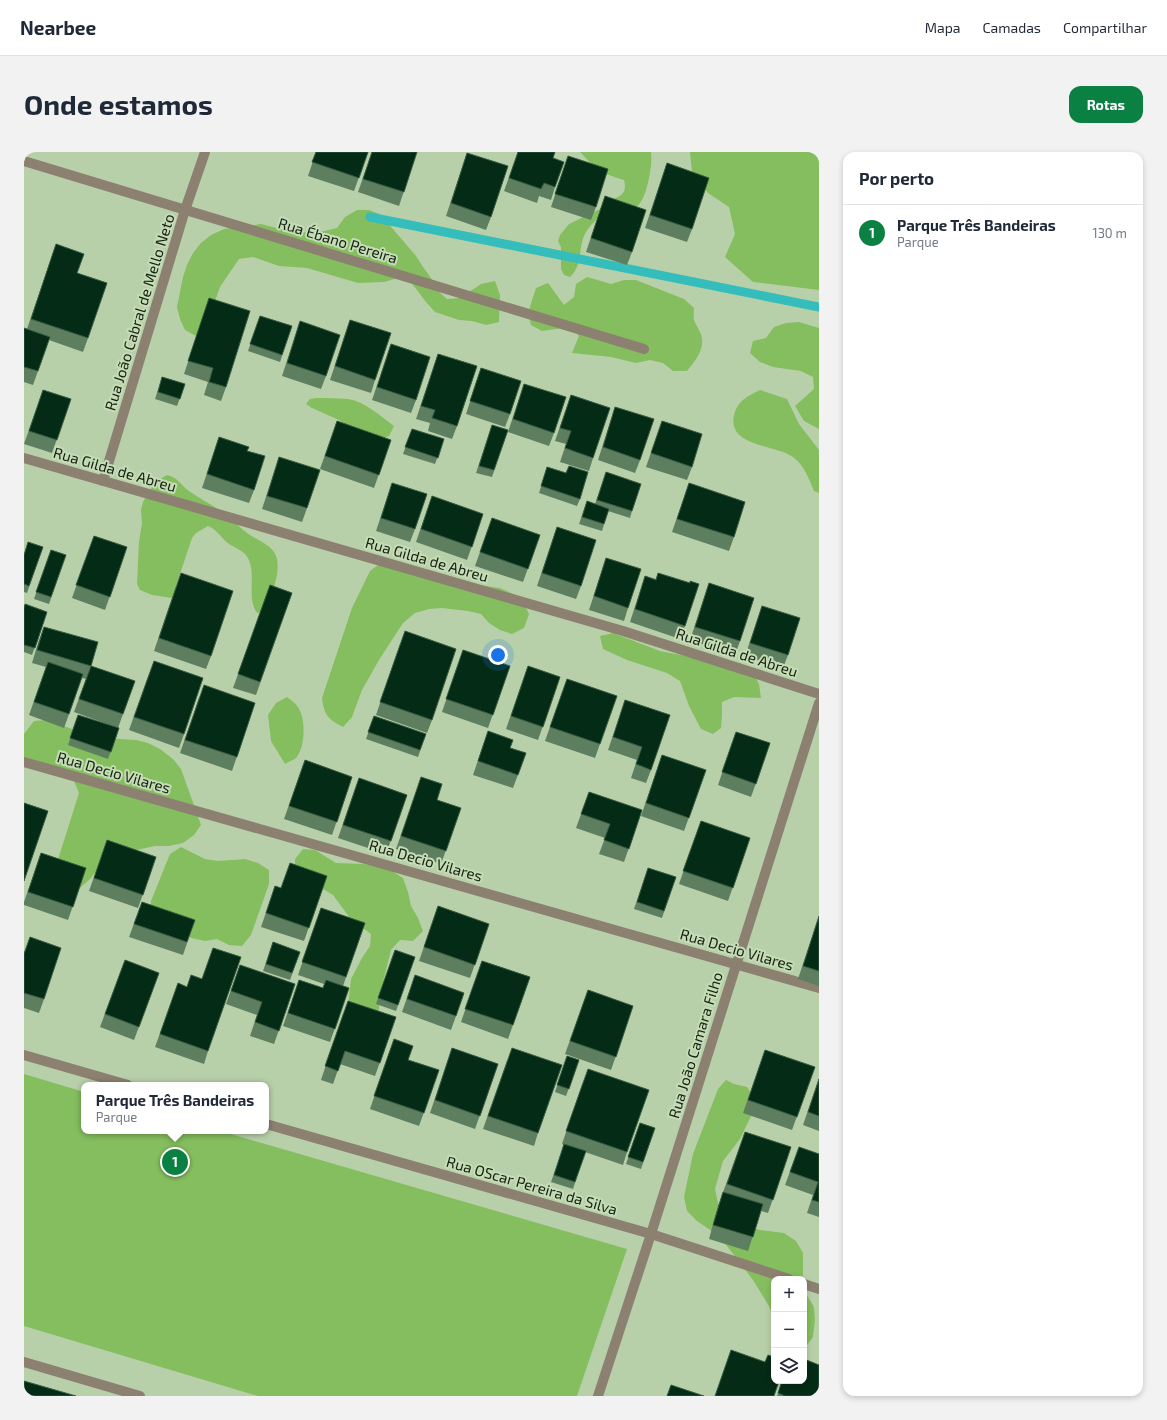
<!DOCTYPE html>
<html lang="pt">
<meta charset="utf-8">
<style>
body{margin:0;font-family:"Exo 2",sans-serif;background:#f2f2f3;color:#1f2937}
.controls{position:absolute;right:12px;bottom:12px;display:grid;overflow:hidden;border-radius:8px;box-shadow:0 2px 6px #0003}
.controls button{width:36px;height:36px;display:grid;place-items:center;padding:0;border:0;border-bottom:1px solid #e0e1e3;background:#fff;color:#1f2937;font:20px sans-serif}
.you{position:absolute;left:474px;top:503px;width:14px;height:14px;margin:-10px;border:3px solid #fff;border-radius:50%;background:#1a73e8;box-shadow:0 0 0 6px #1a73e833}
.badge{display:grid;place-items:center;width:26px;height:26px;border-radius:50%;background:#0b8043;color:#fff;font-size:13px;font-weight:700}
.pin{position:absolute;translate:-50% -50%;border:2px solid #fff;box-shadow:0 1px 4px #0006}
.popup{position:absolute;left:57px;top:930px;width:188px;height:52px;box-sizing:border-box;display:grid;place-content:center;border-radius:8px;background:#fff;filter:drop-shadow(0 1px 3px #0005);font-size:13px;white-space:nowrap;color:#747a83}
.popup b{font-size:15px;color:#1f2937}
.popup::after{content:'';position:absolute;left:50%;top:100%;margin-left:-8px;border:8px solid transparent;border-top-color:#fff}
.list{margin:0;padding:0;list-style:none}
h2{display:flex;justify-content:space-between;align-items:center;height:52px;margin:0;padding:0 16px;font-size:17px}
h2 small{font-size:13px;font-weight:400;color:#747a83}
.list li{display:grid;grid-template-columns:26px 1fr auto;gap:12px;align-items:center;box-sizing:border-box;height:56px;padding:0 16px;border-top:1px solid #e0e1e3}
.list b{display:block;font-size:15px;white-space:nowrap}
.list p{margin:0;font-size:13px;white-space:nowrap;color:#747a83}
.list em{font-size:13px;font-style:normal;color:#747a83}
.icon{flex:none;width:22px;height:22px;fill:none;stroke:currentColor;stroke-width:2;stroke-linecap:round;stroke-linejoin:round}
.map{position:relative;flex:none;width:795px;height:1244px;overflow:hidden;border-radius:12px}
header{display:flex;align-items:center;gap:24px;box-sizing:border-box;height:56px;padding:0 20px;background:#fff;border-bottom:1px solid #e0e1e3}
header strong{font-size:19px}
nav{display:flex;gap:22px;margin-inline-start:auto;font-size:14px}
.intro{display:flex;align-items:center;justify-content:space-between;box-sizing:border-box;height:96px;padding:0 24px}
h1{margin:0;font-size:28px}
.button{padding:10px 18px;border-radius:12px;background:#0b8043;color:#fff;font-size:14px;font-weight:700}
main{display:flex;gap:24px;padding:0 24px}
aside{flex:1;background:#fff;border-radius:12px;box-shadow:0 2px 6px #0003}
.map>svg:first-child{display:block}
.green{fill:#85be5e}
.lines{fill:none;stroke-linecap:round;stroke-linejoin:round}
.stream{stroke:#35bdbc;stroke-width:9}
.street{stroke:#8c8071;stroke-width:10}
.wall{fill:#5e7e60}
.building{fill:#042b15;stroke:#3a5c42}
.labels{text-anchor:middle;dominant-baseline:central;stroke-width:4;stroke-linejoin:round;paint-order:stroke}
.street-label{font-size:15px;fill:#172012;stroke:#c5ddb6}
</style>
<header>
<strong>Nearbee</strong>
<nav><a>Mapa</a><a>Camadas</a><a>Compartilhar</a></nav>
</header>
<div class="intro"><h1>Onde estamos</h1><a class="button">Rotas</a></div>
<main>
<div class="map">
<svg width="795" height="1244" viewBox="0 0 795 1244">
<rect width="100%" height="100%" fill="#b8d0aa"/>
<g class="green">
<path d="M556,0H627C629,11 623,49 612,55C608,57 603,57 600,58C580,62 577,61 564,77C552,93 561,111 546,125L540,123L537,117V95L534,89L536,83L545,72L576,57C582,44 606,50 600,28C589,25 578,21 570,14C565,10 561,5 556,0Z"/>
<path d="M666,0H795V138L729,130L701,105L711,82L705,55L684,41L668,20Z"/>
<path d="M333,58H345L357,63L392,104L399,115L407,126L413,138L423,147L436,146L457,132L471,129L476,143L475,170L462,173L448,169L435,168L411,160L402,150L386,129L374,126L360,130L334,131L283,116L255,114L229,105L215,107L196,135L182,174L172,184L161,178L156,167L153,155L159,125L163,113L169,101L177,91L187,83L200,77L237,72L260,78H273L287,82L313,76L321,65Z"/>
<path d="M563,125L587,132L600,128H612L660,147L670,156C669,171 670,167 676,180C683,195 672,208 663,219H649L639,211L626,208L612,211L587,205L548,201L555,184L546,175L518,179L507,173L504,161L512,136L524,131L540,153L550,145L552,132Z"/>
<path d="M775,170L795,176V277L780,269L771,254L790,237L789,225L777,219L749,215L736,210L726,201L729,189L742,186L750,175L762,171Z"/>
<path d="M736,238L763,247L775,272L795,298V341L790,339C785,327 780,313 769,305C751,292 703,295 710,263C713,249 724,244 736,238Z"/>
<path d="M292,246C302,246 314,246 324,247C342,250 356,264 370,274L365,284L359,286L326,276L315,268L288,256L282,252L286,247Z"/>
<path d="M143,323C153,325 157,333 165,339C176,347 189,353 201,362C210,369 217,377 226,383C235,389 248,393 252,404C258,419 247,445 240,459L233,461C221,444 235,418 221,402C216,397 211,396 205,392C198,387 194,378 184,374L172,381L168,386L148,446L128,443L116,438L113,432L115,390L118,371L117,358L119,350L131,330Z"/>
<path d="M358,410L448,432L476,436L489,442L499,450L505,462L500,476L488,482L476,478L465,471L457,462L444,459L418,456L405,457L391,461L379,471L355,508L338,538L328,565L319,575C304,567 300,563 298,546L328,456L346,419Z"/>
<path d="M589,481L636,499L677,507L716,511L728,519L735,532L737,546L710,545L698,550V563L697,576L689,582L677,577L665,554L656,529L643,521L603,508L579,497L576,484Z"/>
<path d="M263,545C266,548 271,550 273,554C282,564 282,595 272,606C270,608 264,610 261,612L247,589L244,563L252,551Z"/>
<path d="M22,568L57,580L82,586L112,588L124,591L136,597L149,607L157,617L177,673L170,683L159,691L145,694H131L103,700L77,712L67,726L56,736L43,739L32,714L55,641L50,629L2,607L0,605V582L10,569Z"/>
<path d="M157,695L181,707L194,709L221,707L234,711L245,718V732L227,783L218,794L205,793L193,787L181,789L167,786L158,776L157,763L139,769L127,762V749L146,702Z"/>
<path d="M279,697L291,698L312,711L340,712L354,715L368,719L379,726L384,740L387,754L394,766L399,779L389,789L376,788L367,798L356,842L355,857L349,875L324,854L327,827L338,806L346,794L347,782L326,766L309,743L271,720V707Z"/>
<path d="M0,922L60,940V979H196L603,1097L553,1244H234L0,1174Z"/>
<path d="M702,928L710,932L723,935L731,947L729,960L716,987L699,1009L691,1037L694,1051L700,1063L723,1074L736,1078L760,1081L772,1089L779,1101V1127H750V1168L745,1154L729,1128L703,1094L695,1084L673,1069L663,1059L660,1045L669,1002L694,937Z"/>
<path d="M780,1133L782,1142L790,1155L791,1168L789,1185L780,1197Z"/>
</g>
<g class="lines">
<path class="stream" d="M346,65L795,155"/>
<g class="street">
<path d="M0,9L620,197"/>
<path d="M0,306L599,479L795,542"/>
<path d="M79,329L161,58L181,0"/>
<path d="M0,610L795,836"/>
<path d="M0,903L104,933"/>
<path d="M242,972L627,1082L765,1127"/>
<path d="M780,1132L795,1137"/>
<path d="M0,1210L116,1244"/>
<path d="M574,1244L627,1082L795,551"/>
</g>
</g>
<g class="wall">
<path d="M292,0H344L330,39L284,24Z"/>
<path d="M348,0H393L375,54L334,40Z"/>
<path d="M494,0L529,6L531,35L527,48L515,44L513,51L480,39Z"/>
<path d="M443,1L467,65L462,78L422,64Z"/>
<path d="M544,4L572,55L567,68L527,55Z"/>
<path d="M643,11L668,77L663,90L621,76Z"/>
<path d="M581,44L608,100L603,113L562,100Z"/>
<path d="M32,92L53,121L64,186L59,200L25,188L9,233L0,230V176L3,177Z"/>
<path d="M185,146L202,235L197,249L180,243L184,230L160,222Z"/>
<path d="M236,164L268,174L256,210L224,199Z"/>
<path d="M326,168L351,228L347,241L306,228Z"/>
<path d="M276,169L302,224L297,237L258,224Z"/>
<path d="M367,192L392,248L387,261L348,248Z"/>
<path d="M414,202L433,274L428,287L404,279L406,271L392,267Z"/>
<path d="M457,216L486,262L481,275L442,262Z"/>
<path d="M138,225L161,232L153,254L131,247Z"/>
<path d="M500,232L530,281L525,294L484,280Z"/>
<path d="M19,238L47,247L28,301L0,292Z"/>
<path d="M547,243L569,306L565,319L536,310L542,292L531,289Z"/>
<path d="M591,255L616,308L611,321L574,308Z"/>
<path d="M313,269L367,288L350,336L296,317Z"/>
<path d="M638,269L668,315L663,328L622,315Z"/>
<path d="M468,273L484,278L468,325L452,321Z"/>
<path d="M388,277L420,287L411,312L379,302Z"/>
<path d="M195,285L223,299L230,338L225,351L178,336Z"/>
<path d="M255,305L283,356L278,370L238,357Z"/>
<path d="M523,315L556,347L553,354L515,341Z"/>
<path d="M582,320L608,359L606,366L584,359L578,379L555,372L563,349L571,352Z"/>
<path d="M368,331L391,377L386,390L352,379Z"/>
<path d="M665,331L710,385L705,399L648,380Z"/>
<path d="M408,344L459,362L443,408L392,390Z"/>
<path d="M468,366L516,383L499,430L451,414Z"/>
<path d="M533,375L557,434L552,447L513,434Z"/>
<path d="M70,384L103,395L81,458L48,446Z"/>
<path d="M19,395L3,441L0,440V403Z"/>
<path d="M27,398L42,403L25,452L10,447Z"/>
<path d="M582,406L604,456L600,469L565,458Z"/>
<path d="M634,421L661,474L656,487L606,470L621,424L632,427Z"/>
<path d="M685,431L716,489L711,503L666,488Z"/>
<path d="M246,433L268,441L232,543L209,536Z"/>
<path d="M152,434L187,504L182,517L130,499Z"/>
<path d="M738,454L764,503L759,516L721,504Z"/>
<path d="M0,455L23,460L8,503L0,500Z"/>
<path d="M20,475L67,514L111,529L94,576L50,560L62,527L58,526L40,576L5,563L22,515L8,511L15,488Z"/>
<path d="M376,492L408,568L403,581L352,563Z"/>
<path d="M439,498L486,514L464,576L418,560Z"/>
<path d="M504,514L536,525L514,588L482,577Z"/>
<path d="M125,522L160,582L155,596L105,578Z"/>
<path d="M543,527L593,544L571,606L521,589Z"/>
<path d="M175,546L231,551L208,619L156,601Z"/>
<path d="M601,548L627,618L622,631L607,626L613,608L584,598Z"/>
<path d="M54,563L95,576L84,607L44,593Z"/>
<path d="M350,564L402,582L394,605L342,587Z"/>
<path d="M464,579L486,596L502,601L489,636L449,623Z"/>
<path d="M712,580L746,591L727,645L694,633Z"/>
<path d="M638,603L682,618L660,679L617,664Z"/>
<path d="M281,608L328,625L308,683L260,667Z"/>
<path d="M335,626L383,643L362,702L314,686Z"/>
<path d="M393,638L413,648L437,656L417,712L372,697Z"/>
<path d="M565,640L618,658L600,710L575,702L581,686L552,676Z"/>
<path d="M677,669L726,686L704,749L655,732Z"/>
<path d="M83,688L132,705L114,756L65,739Z"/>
<path d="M17,701L62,716L44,768L0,753V750Z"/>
<path d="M624,716L652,725L638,766L610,757Z"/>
<path d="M303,724L280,789L237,775L251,734L257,736Z"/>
<path d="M118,750L171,768L159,803L105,785Z"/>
<path d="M414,754L465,772L446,826L395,809Z"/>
<path d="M297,756L341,771L319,834L325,836L306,890L259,874L275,828L299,836L300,832L274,823Z"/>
<path d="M795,764V834L774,827Z"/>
<path d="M6,785L20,847L15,861L0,856V801Z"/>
<path d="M249,790L276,800L266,828L239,819Z"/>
<path d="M371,798L391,805L372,859L352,852Z"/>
<path d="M101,808L135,821L110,888L76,875Z"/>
<path d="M458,809L506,825L484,887L437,870Z"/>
<path d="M216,813L271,832L250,892L226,884L233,863L202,852Z"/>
<path d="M391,823L440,841L427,878L378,860Z"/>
<path d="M154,831L184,899L180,912L131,895Z"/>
<path d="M564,838L609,854L587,918L541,902Z"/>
<path d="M319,862L372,865L351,924L316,912L309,932L297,928Z"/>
<path d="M428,896L474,912L451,977L406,961Z"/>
<path d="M741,898L791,915L768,978L719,961Z"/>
<path d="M365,901L415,918L395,974L346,957Z"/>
<path d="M543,904L555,908L542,944L531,940Z"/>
<path d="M483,909L514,981L510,994L459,977Z"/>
<path d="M795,926V979L779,973Z"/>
<path d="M559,930L603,1000L599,1013L561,1000L549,1037L527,1030L540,993L538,992Z"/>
<path d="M616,971L631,976L617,1017L602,1012Z"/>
<path d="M721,980L767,995L744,1061L737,1059L724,1099L685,1087L694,1054Z"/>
<path d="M775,995L795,1002V1065L783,1061L789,1043L761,1033Z"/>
<path d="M758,1229L795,1244H753Z"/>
</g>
<g class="building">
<path d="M292,0H344L335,26L288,10Z"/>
<path d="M348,0H393L380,40L339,27Z"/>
<path d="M494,0H531L529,6L540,10L531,35L520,31L517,37L485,26Z"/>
<path d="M443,1L484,14L467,65L427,51Z"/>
<path d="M544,4L584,17L572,55L531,42Z"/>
<path d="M643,11L685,26L668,77L626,63Z"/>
<path d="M581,44L622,58L608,100L567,86Z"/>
<path d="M32,92L60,102L53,121L83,131L64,186L7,167Z"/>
<path d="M185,146L226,159L202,235L185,230L189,216L164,209Z"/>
<path d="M236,164L268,174L258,203L226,192Z"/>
<path d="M326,168L367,181L351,228L311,214Z"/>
<path d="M276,169L316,183L302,224L263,211Z"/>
<path d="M0,176L26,185L14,219L0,215Z"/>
<path d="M367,192L406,205L392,248L353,235Z"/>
<path d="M414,202L453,214L433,274L408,266L411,258L397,254Z"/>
<path d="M457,216L497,229L486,262L446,249Z"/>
<path d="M138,225L161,232L156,247L134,240Z"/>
<path d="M500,232L542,245L530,281L489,267Z"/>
<path d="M19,238L47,247L33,288L5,279Z"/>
<path d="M547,243L586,256L569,306L541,296L547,279L536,276Z"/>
<path d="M591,255L630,267L616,308L579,295Z"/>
<path d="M313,269L367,288L355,323L301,304Z"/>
<path d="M638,269L678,282L668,315L627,301Z"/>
<path d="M468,273L484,278L470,318L455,314Z"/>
<path d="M388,277L420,287L414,306L381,295Z"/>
<path d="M195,285L225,295L223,299L241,304L230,338L183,322Z"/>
<path d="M255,305L296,318L283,356L243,344Z"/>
<path d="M545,314L564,320L556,347L517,334L523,315L542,321Z"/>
<path d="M582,320L617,332L608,359L573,348Z"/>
<path d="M368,331L403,342L391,377L357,366Z"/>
<path d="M665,331L721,350L710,385L653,367Z"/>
<path d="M408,344L459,362L448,395L397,377Z"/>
<path d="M563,349L585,357L580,372L558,365Z"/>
<path d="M468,366L516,383L504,417L456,400Z"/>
<path d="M533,375L572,388L557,434L518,421Z"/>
<path d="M70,384L103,395L86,445L52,433Z"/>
<path d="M4,390L19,395L5,434L0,432V403Z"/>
<path d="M27,398L42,403L27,445L12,440Z"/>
<path d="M582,406L617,417L604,456L570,444Z"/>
<path d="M157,421L209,439L187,504L135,486Z"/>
<path d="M634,421L666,431V429L675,432L661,474L611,457L621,424L632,428Z"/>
<path d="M685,431L730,446L716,489L671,475Z"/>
<path d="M246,433L268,441L236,530L214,522Z"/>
<path d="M1,452L23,460L11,496L0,493V456Z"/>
<path d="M738,454L776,466L764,503L726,491Z"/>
<path d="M20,475L74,490L67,514L111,529L99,562L55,547L67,514L13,498Z"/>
<path d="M381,479L432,497L408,568L356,550Z"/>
<path d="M439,498L486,514L469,563L422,547Z"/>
<path d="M130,509L179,526L160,582L110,565Z"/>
<path d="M24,510L59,522L45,562L10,550Z"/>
<path d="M504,514L536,525L519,575L487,564Z"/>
<path d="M543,527L593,544L576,592L526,575Z"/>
<path d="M180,533L231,551L213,605L161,588Z"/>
<path d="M601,548L646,563L627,618L612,612L618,595L589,585Z"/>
<path d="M54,563L95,576L87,600L46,586Z"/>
<path d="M350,564L402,582L396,598L344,580Z"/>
<path d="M464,579L489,588L486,596L502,601L494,623L454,609Z"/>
<path d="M712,580L746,591L732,632L698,620Z"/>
<path d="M638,603L682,618L665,666L622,651Z"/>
<path d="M281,608L328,625L313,670L265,654Z"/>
<path d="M397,625L418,632L413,648L437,656L422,699L377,684Z"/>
<path d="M335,626L383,643L367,689L319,673Z"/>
<path d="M565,640L618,658L605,697L580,688L586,672L557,662Z"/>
<path d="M0,651L24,659L0,729Z"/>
<path d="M677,669L726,686L709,736L659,719Z"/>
<path d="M83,688L132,705L119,743L70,726Z"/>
<path d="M17,701L62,716L49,755L4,740Z"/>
<path d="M266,711L303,724L285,776L242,761L251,734L257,736Z"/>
<path d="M624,716L652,725L640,759L613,750Z"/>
<path d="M118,750L171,768L163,790L110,772Z"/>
<path d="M414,754L465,772L451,813L400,795Z"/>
<path d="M297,756L341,771L322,825L278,810Z"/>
<path d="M795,764V819L779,814Z"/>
<path d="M6,785L37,796L20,847L0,841V802Z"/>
<path d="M249,790L276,800L268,821L242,812Z"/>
<path d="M189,796L217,805L184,899L136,882L154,831L163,835L167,823L178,827Z"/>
<path d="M371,798L391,805L374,853L354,846Z"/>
<path d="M101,808L135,821L115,875L81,862Z"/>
<path d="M458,809L506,825L489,873L441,857Z"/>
<path d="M216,813L271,832L255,879L231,870L238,850L207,839Z"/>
<path d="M391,823L440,841L432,864L383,847Z"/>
<path d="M275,828L299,836L302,828L325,836L311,877L264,861Z"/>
<path d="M564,838L609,854L592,905L546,889Z"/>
<path d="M324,849L372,865L356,911L321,899L314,919L301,914Z"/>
<path d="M370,887L389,894L384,908L415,918L400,961L350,944Z"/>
<path d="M428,896L474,912L456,964L411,948Z"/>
<path d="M488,896L538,913L514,981L464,964Z"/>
<path d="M741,898L791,915L773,965L724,948Z"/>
<path d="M543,904L555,908L545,937L533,933Z"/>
<path d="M564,917L625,938L603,1000L542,979Z"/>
<path d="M795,927V964L784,960Z"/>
<path d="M616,971L631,976L619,1010L604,1005Z"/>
<path d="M721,980L767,995L749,1048L703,1032Z"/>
<path d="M540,992L562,999L551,1030L530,1023Z"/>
<path d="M775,995L795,1002V1050L788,1048L794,1030L766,1020Z"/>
<path d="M699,1040L739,1052L729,1085L689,1073Z"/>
<path d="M707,1198L741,1210L744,1203L750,1205V1229H755L750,1244H691Z"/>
<path d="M780,1207L795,1213V1244H761L754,1241L758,1229H780Z"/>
<path d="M0,1229L52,1244H0Z"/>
<path d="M647,1233L680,1244H643Z"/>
</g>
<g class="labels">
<g class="street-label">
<text transform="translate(314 88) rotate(17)">Rua Ébano Pereira</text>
<text transform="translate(115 160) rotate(-73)">Rua João Cabral de Mello Neto</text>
<text transform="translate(91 317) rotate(16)">Rua Gilda de Abreu</text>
<text transform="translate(403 407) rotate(16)">Rua Gilda de Abreu</text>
<text transform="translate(713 500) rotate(18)">Rua Gilda de Abreu</text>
<text transform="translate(90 620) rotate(16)">Rua Decio Vilares</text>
<text transform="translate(402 708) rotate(16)">Rua Decio Vilares</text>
<text transform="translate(713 797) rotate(16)">Rua Decio Vilares</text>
<text transform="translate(671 893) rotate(-73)">Rua João Camara Filho</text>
<text transform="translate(508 1033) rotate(16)">Rua OScar Pereira da Silva</text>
</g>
</g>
</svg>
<div class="controls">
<button>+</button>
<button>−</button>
<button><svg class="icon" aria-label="layers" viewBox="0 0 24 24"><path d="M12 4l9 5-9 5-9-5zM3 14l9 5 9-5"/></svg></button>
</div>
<div class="you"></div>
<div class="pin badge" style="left:151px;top:1010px">1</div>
<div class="popup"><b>Parque Três Bandeiras</b>Parque</div>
</div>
<aside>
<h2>Por perto<small></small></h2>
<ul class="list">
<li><span class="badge">1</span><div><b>Parque Três Bandeiras</b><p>Parque</p></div><em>130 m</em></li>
</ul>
</aside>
</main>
